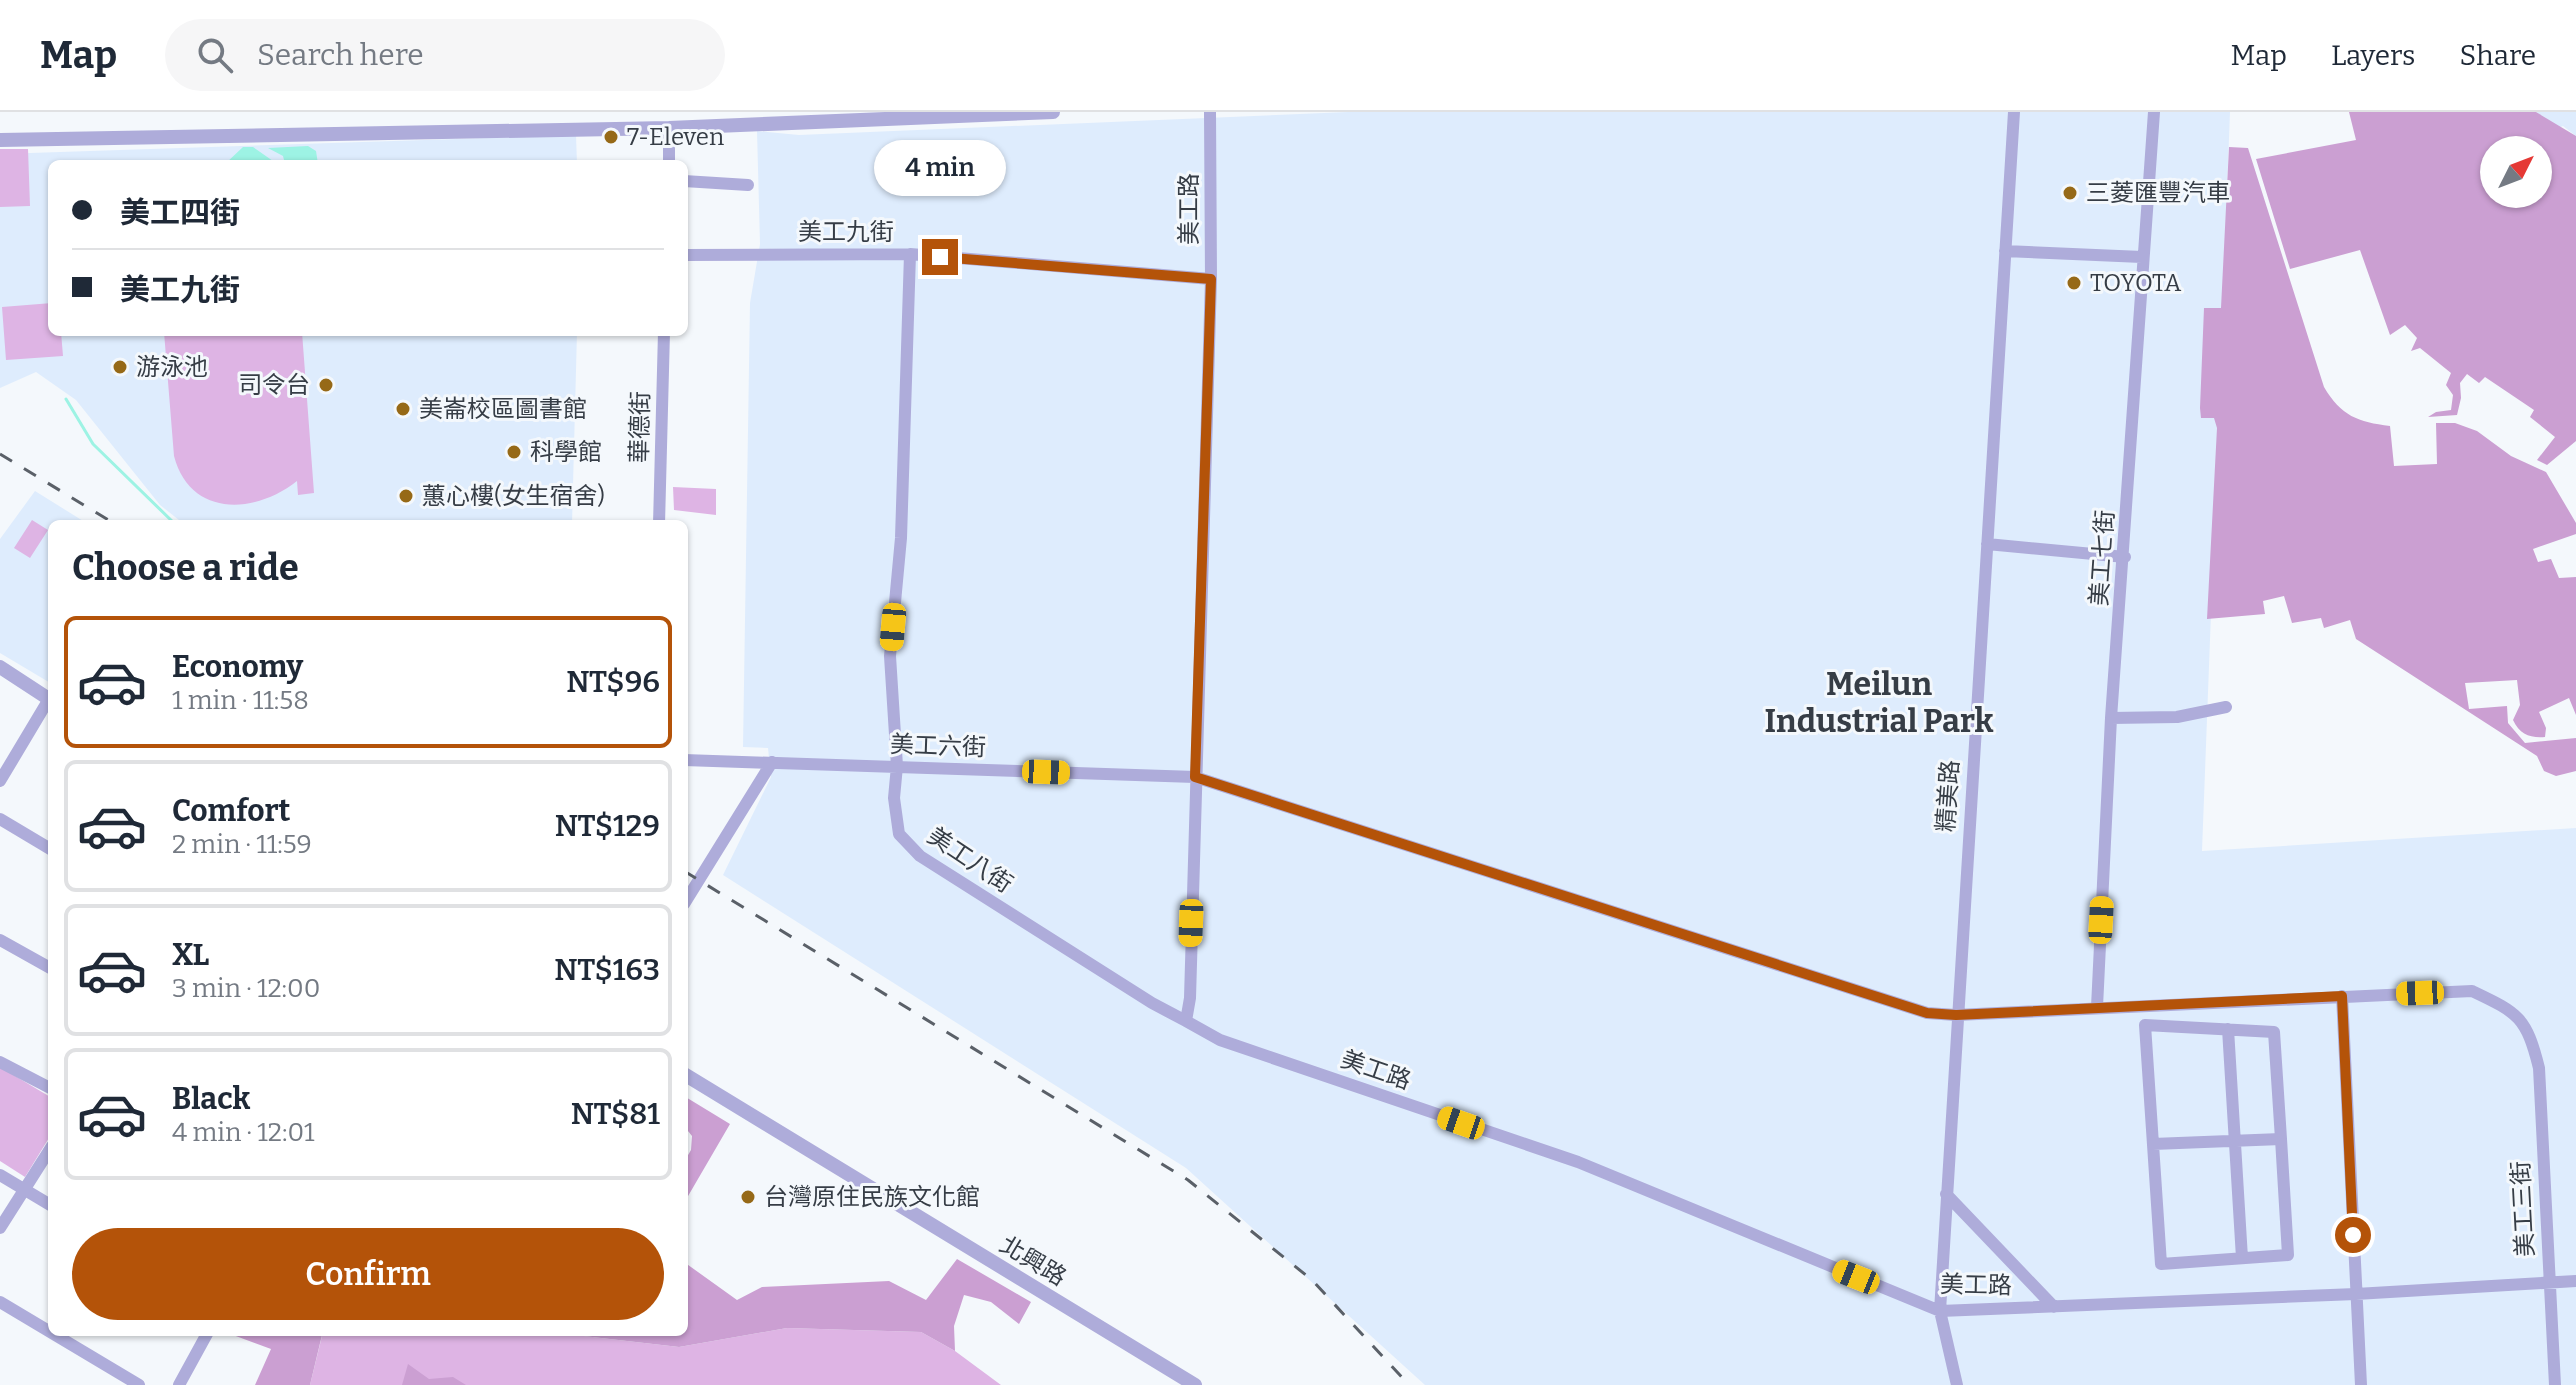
<!DOCTYPE html>
<html lang="en">
<head>
<meta charset="utf-8">
<style>
	:root { --surface:#fff; --page:#f6f6f7; --text:#1f2937; --muted:#747a83; --line:#e0e1e3; --accent:#b45309 }
	body { margin:0; font-family:Bitter,"Noto Sans TC",serif; background:var(--page); color:var(--text); height:100vh; display:flex; flex-direction:column; font-size:30px; white-space:nowrap }
	* { box-sizing:border-box; margin:0 }
	p { font-size:26px; color:var(--muted) }
	.icon { flex:none; width:44px; height:44px; fill:none; stroke:currentColor; stroke-width:2; stroke-linecap:round; stroke-linejoin:round }
	.map { position:relative; flex:1; overflow:hidden }
	.sheet { position:absolute; left:48px; top:408px; width:640px; height:816px; display:flex; flex-direction:column; background:var(--surface); border-radius:12px; box-shadow:0 2px 6px #0004 }
	.sheet>* { flex:none }
	.guide { position:absolute; left:48px; top:48px; width:640px; height:176px; border-radius:12px; box-shadow:0 2px 6px #0004; display:grid; align-content:center; height:176px; padding:0 24px; background:var(--surface) }
	.needle { width:52px; rotate:48deg }
	.buttons { position:absolute; left:2480px; top:24px; display:grid; gap:16px }
	.buttons a { display:grid; place-items:center; width:72px; height:72px; border-radius:50%; background:var(--surface); box-shadow:0 2px 6px #0004; font-size:40px }
	.end { position:absolute; width:36px; height:36px; margin:-18px; border:10px solid #b45309; background:#fff; box-shadow:0 0 0 4px #fff }
	.from { border-radius:50% }
	.bubble { position:absolute; height:56px; border-radius:28px; background:var(--surface); box-shadow:0 2px 6px #0004; font-size:26px; font-weight:600; line-height:56px; text-align:center }
	.car { position:absolute; width:24px; height:48px; margin:-24px -12px; border-radius:10px; box-shadow:0 0 6px 2px #0007; background:linear-gradient(#f5c518 24%,#345 0 40%,#f5c518 0 76%,#345 0 86%,#f5c518 0) }
	.guide b { display:flex; align-items:center; gap:28px; height:76px; font-size:30px }
	.guide b+b { border-top:2px solid var(--line) }
	.guide i { width:20px; height:20px; background:var(--text) }
	ul { padding:0; list-style:none }
	li { display:flex; align-items:center; gap:24px; height:132px; margin:0 16px 12px; padding:0 8px; border:4px solid var(--line); border-radius:12px }
	li div { flex:1 }
	li b { display:block; font-size:30px }
	li em { font-style:normal; font-weight:600 }
	li.current { border-color:var(--accent) }
	li>.icon { width:72px; height:72px; stroke-width:1.5 }
	h2 { padding:0 24px; font-size:36px; line-height:96px }
	.action { display:flex; gap:16px; margin-top:auto; padding:16px 24px }
	.action a { flex:1; height:92px; border-radius:48px; background:var(--accent); color:#fff; font-size:32px; font-weight:600; line-height:92px; text-align:center }
	header { display:flex; align-items:center; gap:48px; box-sizing:border-box; height:112px; padding:0 40px; background:var(--surface); border-bottom:2px solid var(--line) }
	header strong { font-size:38px }
	nav { display:flex; gap:44px; margin-inline-start:auto; font-size:28px }
	.search { width:560px; height:72px; background:var(--page); display:flex; align-items:center; gap:20px; box-sizing:border-box; padding:0 28px; border-radius:44px; color:var(--muted); font-size:30px }
	.map>svg:first-child { display:block }
	.built { fill:#deecfd }
	.green { fill:#deb4e4 }
	.forest { fill:#cb9fd2; fill-rule:evenodd }
	.water { fill:#9df3e4 }
	.lines { fill:none; stroke-linecap:round; stroke-linejoin:round }
	.stream { stroke:#9df3e4; stroke-width:3 }
	.minor { stroke:#aeacda; stroke-width:12 }
	.tertiary { stroke:#aeacda; stroke-width:14 }
	.rail { stroke:#5a6068; stroke-width:3; stroke-dasharray:14 14; stroke-linecap:butt }
	.route { stroke:#b45309; stroke-width:10 }
	.poi-dot { fill:#966917; stroke:#f4f8fc; stroke-width:3 }
	.labels { text-anchor:middle; stroke-width:6; stroke-linejoin:round; paint-order:stroke }
	.poi-label { font-size:24px; fill:#363d46; stroke:#f4f8fc; text-anchor:start }
	.street-label { font-size:24px; fill:#363d46; stroke:#f4f8fc }
	.district-label { font-size:32px; font-weight:bold; fill:#363d46; stroke:#f4f8fc }
</style>
</head>
<body>
<header>
<strong>Map</strong>
<div class="search"><svg class="icon" aria-label="search" viewBox="0 0 24 24"><circle cx="10" cy="10" r="6"/><path d="M15 15l6 6"/></svg>Search here</div>
<nav><a>Map</a><a>Layers</a><a>Share</a></nav>
</header>
<div class="map">
<svg width="2576" height="1273" viewBox="0 0 2576 1273">
	<rect width="100%" height="100%" fill="#f4f8fc"/>
	<path class="built" d="M1348,0H2230L2202,739L2576,716V1273H1425L1186,1056L723,763L771,665L768,636L743,635L750,191L760,132L757,19L799,23Z
		M2536,0H2576V24L2563,14L2558,16Z
		M576,23L577,52H52V220H577L572,412H184L160,393L76,288L36,260L0,276V42Z
		M35,379L88,412H52V572L0,541V427Z"/>
	<path class="green" d="M0,37H28L30,94L0,95Z
		M52,191V220H61L63,244L6,248L2,195Z
		M164,220H302L314,381L298,383L297,369C254,403 190,405 174,344Z
		M673,375L716,377V403L674,398Z
		M32,408L48,418L30,446L14,436Z
		M0,955L52,986V1021L25,1065L0,1049Z
		M787,1216L921,1220L955,1239L1001,1273H310L322,1224L316,1220H549L679,1235Z"/>
	<path class="forest" d="M2349,0H2536L2576,24V329L2547,353L2537,348L2555,325L2530,305L2534,298L2485,265L2479,271L2467,262L2460,271L2461,286L2457,303L2428,305L2436,300L2451,298L2453,283L2446,273L2451,261L2420,236L2411,239L2417,226L2405,213L2390,223L2360,138L2290,157L2256,47L2356,28ZM2494,38H2538V82H2494Z
		M2229,35L2248,36L2324,275C2341,304 2358,310 2390,314L2394,354L2437,352L2436,311H2455L2477,319L2511,344L2546,360L2576,411V422L2533,437L2538,450L2551,447L2559,466L2576,465V603L2569,586L2539,600L2546,616L2545,625C2530,626 2520,623 2513,608L2520,593L2517,568L2465,571L2469,597L2507,594L2508,611L2525,631L2576,626V659L2556,664L2544,659L2537,644L2356,527L2350,508L2324,516L2321,506L2292,511L2284,484L2263,489L2265,502L2207,507L2217,316L2214,306H2201L2200,296L2204,196H2221Z
		M684,984L730,1012L684,1091V1050L691,1038L692,1024L684,1014Z
		M957,1147L1031,1190L1019,1212L991,1190L964,1183L954,1214L955,1239L921,1220L787,1216L679,1235L549,1220H684V1150L737,1188L762,1175L889,1169L926,1188Z
		M225,1220H316L322,1223L310,1273H255L271,1237Z
		M408,1252L429,1267L453,1265L466,1273H402Z"/>
	<path class="water" d="M308,34L316,39L318,52H225L243,35H253L273,49L284,48L283,44L268,36Z"/>
	<g class="lines">
		<path class="stream" d="M66,287L93,332L175,412"/>
		<path class="minor" d="M1210,0L1211,167L1190,886L1186,909L1220,928L1578,1050L1940,1199L2356,1182L2576,1169
			M669,52V16
			M684,69L748,73
			M2005,139L2142,145
			M910,142L901,426L890,544L897,654L894,686L899,722L920,744L1152,891L1186,909
			M684,143L910,142L1211,167
			M659,412L664,220
			M1987,432L2125,445
			M2111,606L2177,605L2226,595
			M684,648L1195,665L1927,901L1956,903L2472,879C2518,901 2526,904 2539,956L2555,1273
			M0,669L49,587
			M0,707L52,738
			M684,792L772,650
			M0,828L52,857
			M2342,884L2361,1273
			M2097,895L2111,606L2154,0
			M2228,917L2242,1146
			M0,950L52,977
			M2153,1032L2281,1027L2288,1143L2161,1152L2145,913L2274,920L2281,1027
			M0,1063L52,1094
			M1946,1082L2054,1195
			M0,1116L52,1034
			M0,1190L139,1273
			M179,1273L208,1220
			M1957,1273L1940,1199L2014,0"/>
		<path class="tertiary" d="M0,28L669,16L1053,0
			M0,555L52,589
			M684,962L1195,1273"/>
		<path class="rail" d="M0,342L115,412
			M684,759L1188,1068L1312,1168L1409,1273"/>
	</g>
	<g class="lines">
		<path class="route" d="M940,145L1211,167L1195,665L1927,901L1956,903L2342,884L2353,1123"/>
	</g>
	<g class="poi-dot">
		<circle cx="611" cy="25" r="8"/>
		<circle cx="2070" cy="81" r="8"/>
		<circle cx="2074" cy="171" r="8"/>
		<circle cx="120" cy="255" r="8"/>
		<circle cx="326" cy="273" r="8"/>
		<circle cx="403" cy="297" r="8"/>
		<circle cx="514" cy="340" r="8"/>
		<circle cx="406" cy="384" r="8"/>
		<circle cx="748" cy="1085" r="8"/>
	</g>
	<g class="labels">
		<g class="poi-label">
			<text x="627" y="33">7-Eleven</text>
			<text x="2086" y="89">三菱匯豐汽車</text>
			<text x="2090" y="179">TOYOTA</text>
			<text x="136" y="263">游泳池</text>
			<text x="310" y="281" text-anchor="end">司令台</text>
			<text x="419" y="305">美崙校區圖書館</text>
			<text x="530" y="348">科學館</text>
			<text x="422" y="392">蕙心樓(女生宿舍)</text>
			<text x="764" y="1093">台灣原住民族文化館</text>
		</g>
		<g class="street-label">
			<text transform="translate(1189 97) rotate(-90)" y="8">美工路</text>
			<text x="846" y="128">美工九街</text>
			<text transform="translate(640 315) rotate(-89)" y="8">華德街</text>
			<text transform="translate(2102 446) rotate(-86)" y="8">美工七街</text>
			<text transform="translate(938 634) rotate(2)" y="8">美工六街</text>
			<text transform="translate(1948 684) rotate(-86)" y="8">精美路</text>
			<text transform="translate(970 748) rotate(34)" y="8">美工八街</text>
			<text transform="translate(1376 958) rotate(19)" y="8">美工路</text>
			<text transform="translate(2523 1097) rotate(-93)" y="8">美工三街</text>
			<text transform="translate(1033 1149) rotate(31)" y="8">北興路</text>
			<text transform="translate(1976 1173) rotate(1)" y="8">美工路</text>
		</g>
		<g class="district-label">
			<text x="1879" y="583">Meilun<tspan x="1879" dy="37">Industrial Park</tspan></text>
		</g>
	</g>
</svg>
<div class="buttons">
<a><svg class="needle" viewBox="-14 -14 28 28"><path d="M0-13l5 13h-10z" fill="#e53935"/><path d="M0 13l5-13h-10z" fill="#747a83"/></svg></a>
</div>
<i class="end from" style="left:2353px;top:1123px"></i>
<i class="end" style="left:940px;top:145px"></i>
<div class="bubble" style="left:874px;top:28px;width:132px">4 min</div>
<i class="car" style="left:893px;top:515px;rotate:185deg"></i>
<i class="car" style="left:1046px;top:660px;rotate:92deg"></i>
<i class="car" style="left:2101px;top:808px;rotate:3deg"></i>
<i class="car" style="left:1191px;top:811px;rotate:182deg"></i>
<i class="car" style="left:2420px;top:881px;rotate:268deg"></i>
<i class="car" style="left:1461px;top:1011px;rotate:289deg"></i>
<i class="car" style="left:1856px;top:1165px;rotate:292deg"></i>
<div class="guide">
<b><i class="from"></i>美工四街</b>
<b><i></i>美工九街</b>
</div>
<section class="sheet">
<h2>Choose a ride</h2>
<ul>
<li class="current"><svg class="icon" aria-label="car" viewBox="0 0 24 24"><path d="M5 17H2v-5l4-1 3-4h7l3 4 3 1v5h-3M9 17h6M6 11h13"/><circle cx="7" cy="17" r="2"/><circle cx="17" cy="17" r="2"/></svg><div><b>Economy</b><p>1 min · 11:58</p></div><em>NT$96</em></li>
<li><svg class="icon" aria-label="car" viewBox="0 0 24 24"><path d="M5 17H2v-5l4-1 3-4h7l3 4 3 1v5h-3M9 17h6M6 11h13"/><circle cx="7" cy="17" r="2"/><circle cx="17" cy="17" r="2"/></svg><div><b>Comfort</b><p>2 min · 11:59</p></div><em>NT$129</em></li>
<li><svg class="icon" aria-label="car" viewBox="0 0 24 24"><path d="M5 17H2v-5l4-1 3-4h7l3 4 3 1v5h-3M9 17h6M6 11h13"/><circle cx="7" cy="17" r="2"/><circle cx="17" cy="17" r="2"/></svg><div><b>XL</b><p>3 min · 12:00</p></div><em>NT$163</em></li>
<li><svg class="icon" aria-label="car" viewBox="0 0 24 24"><path d="M5 17H2v-5l4-1 3-4h7l3 4 3 1v5h-3M9 17h6M6 11h13"/><circle cx="7" cy="17" r="2"/><circle cx="17" cy="17" r="2"/></svg><div><b>Black</b><p>4 min · 12:01</p></div><em>NT$81</em></li>
</ul>
<div class="action"><a>Confirm</a></div>
</section>
</div>
</body>
</html>
